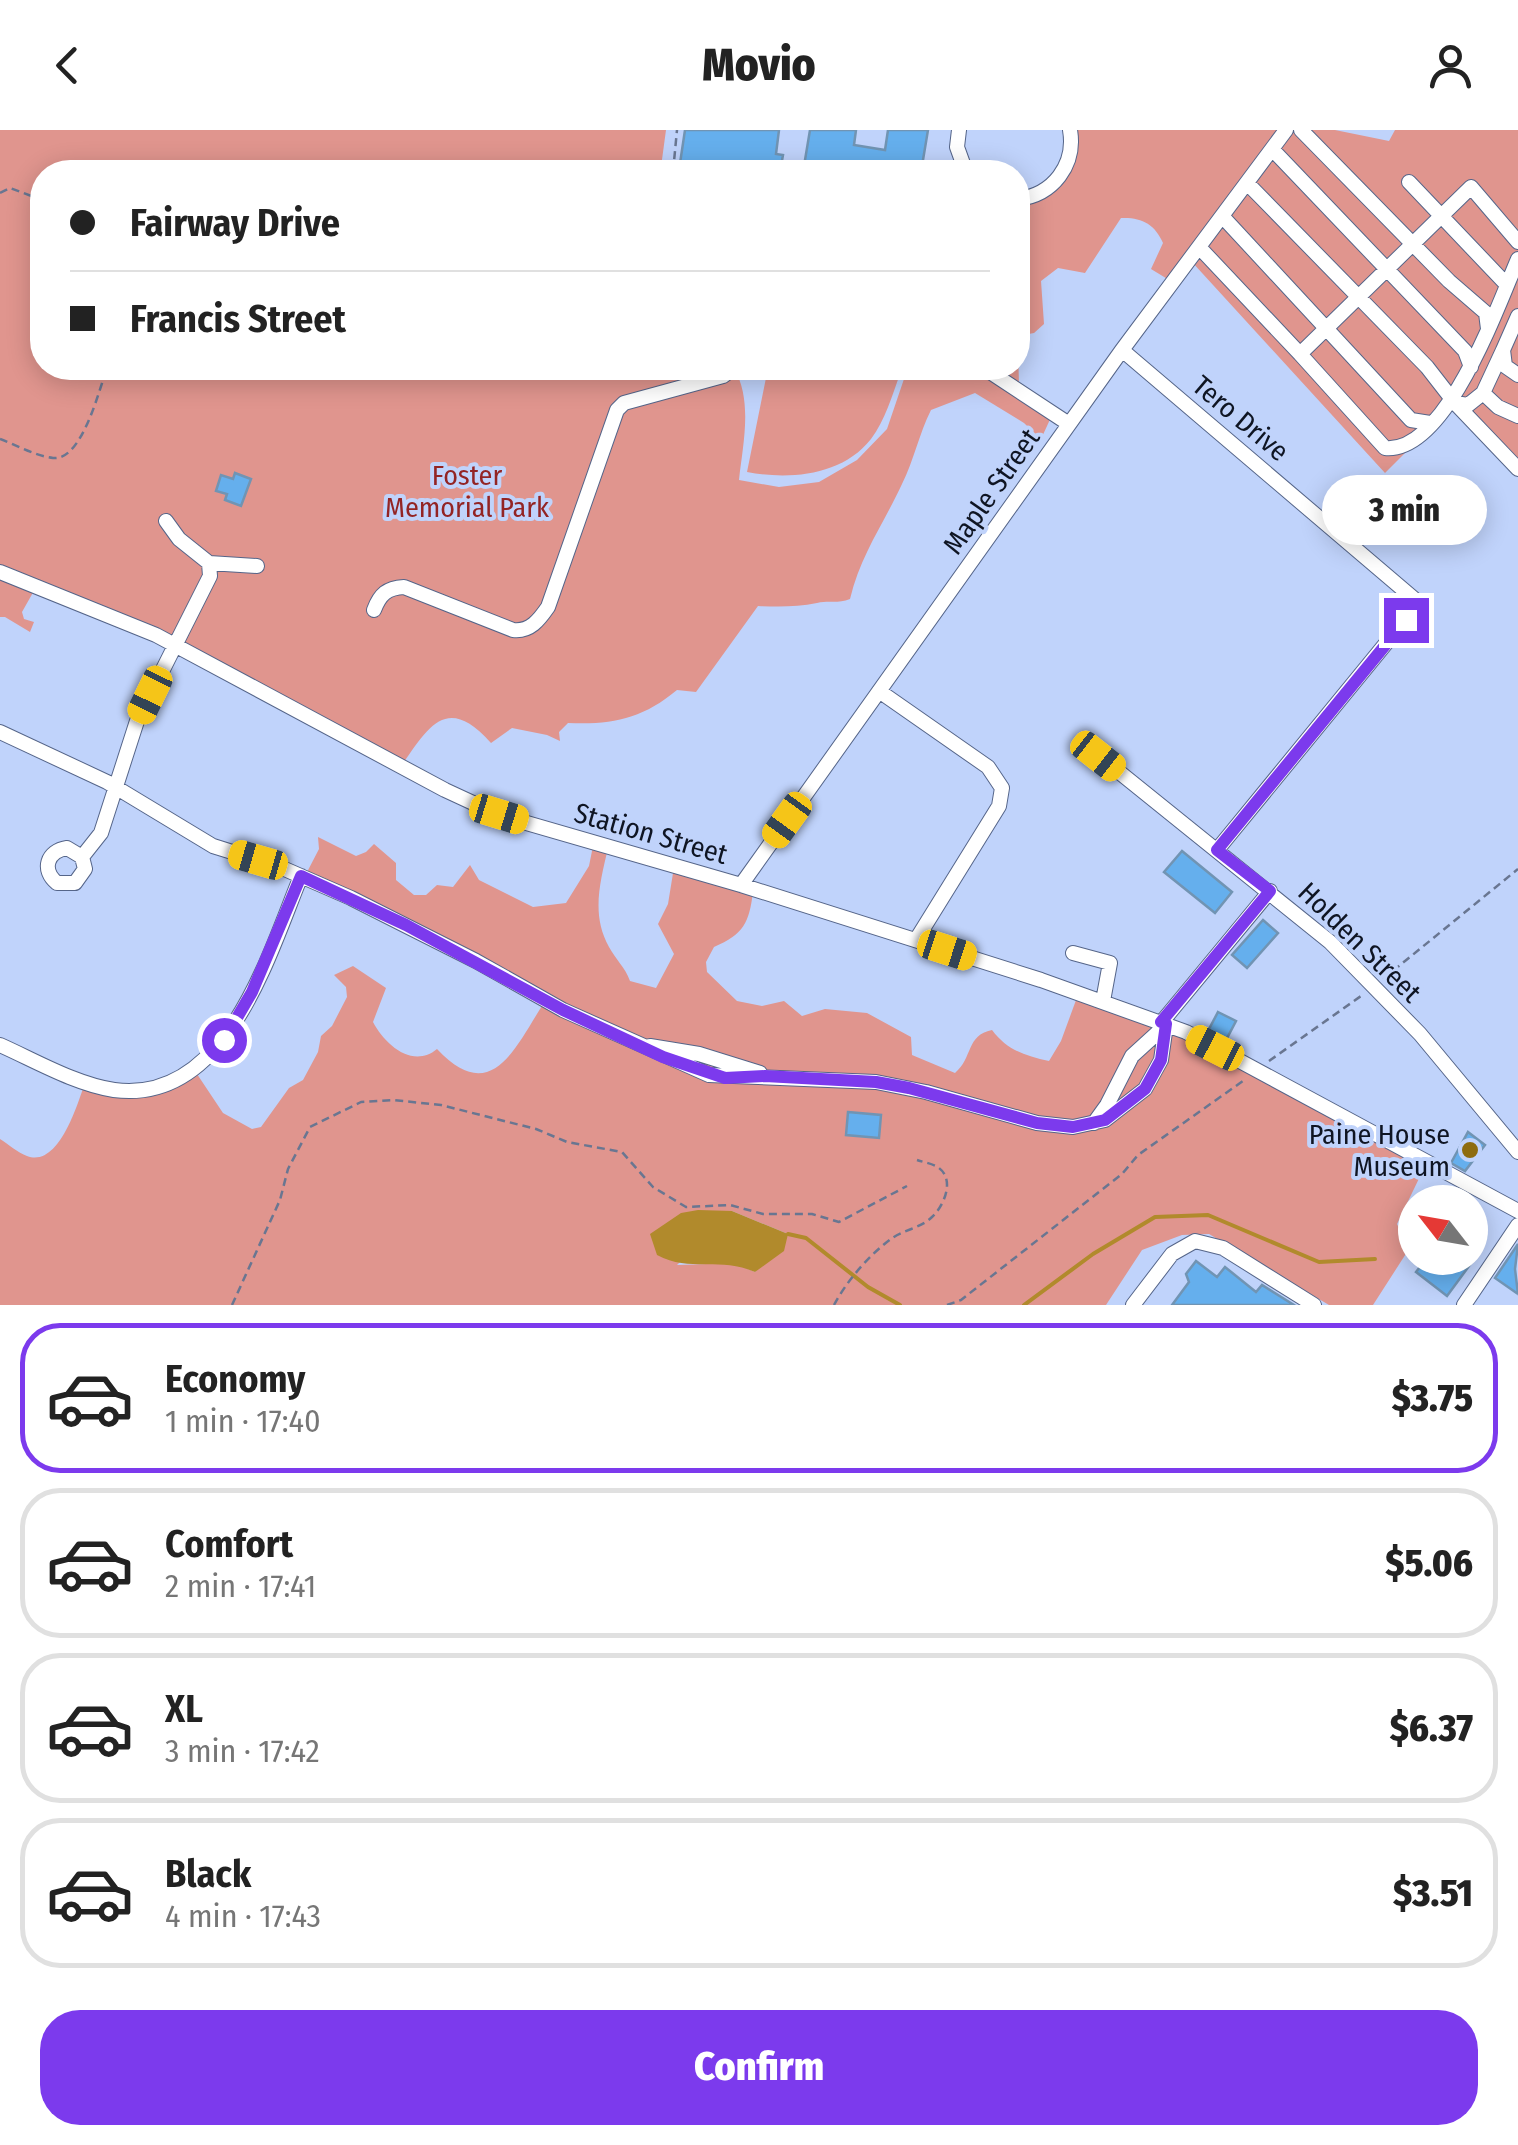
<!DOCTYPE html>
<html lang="en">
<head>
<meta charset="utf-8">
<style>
	:root { --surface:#fff; --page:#f6f6f6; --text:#222; --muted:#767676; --line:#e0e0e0; --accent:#7c3aed }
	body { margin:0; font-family:"Fira Sans Condensed",sans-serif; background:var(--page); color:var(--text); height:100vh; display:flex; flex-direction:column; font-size:38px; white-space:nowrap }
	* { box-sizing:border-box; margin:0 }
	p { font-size:32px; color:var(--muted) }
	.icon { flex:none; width:55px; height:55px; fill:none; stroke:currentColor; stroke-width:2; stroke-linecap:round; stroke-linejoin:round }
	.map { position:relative; height:1175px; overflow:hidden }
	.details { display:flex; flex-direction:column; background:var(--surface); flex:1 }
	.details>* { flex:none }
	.banner { position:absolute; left:30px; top:30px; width:1000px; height:220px; border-radius:40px; box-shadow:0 5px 25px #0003; display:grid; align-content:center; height:220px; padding:0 40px; background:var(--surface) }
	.needle { width:65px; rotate:301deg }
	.tools { position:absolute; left:1398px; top:1055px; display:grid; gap:20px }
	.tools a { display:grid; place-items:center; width:90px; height:90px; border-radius:50%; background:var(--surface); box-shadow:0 5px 25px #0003; font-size:50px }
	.end { position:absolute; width:45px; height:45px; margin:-22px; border:12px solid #7c3aed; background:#fff; box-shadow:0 0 0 5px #fff }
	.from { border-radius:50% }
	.bubble { position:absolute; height:70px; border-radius:35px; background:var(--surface); box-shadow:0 5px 25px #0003; font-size:32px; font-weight:800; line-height:70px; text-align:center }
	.car { position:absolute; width:30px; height:60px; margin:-30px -15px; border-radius:12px; box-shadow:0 0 8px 2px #0007; background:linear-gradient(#f5c518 24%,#345 0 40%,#f5c518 0 76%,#345 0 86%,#f5c518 0) }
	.banner b { display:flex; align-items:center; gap:35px; height:95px; font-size:38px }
	.banner b+b { border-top:2px solid var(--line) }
	.banner i { width:25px; height:25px; background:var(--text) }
	ul { padding:18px 0 0; list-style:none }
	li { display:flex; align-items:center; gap:30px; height:150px; margin:0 20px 15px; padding:0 20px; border:5px solid var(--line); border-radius:40px }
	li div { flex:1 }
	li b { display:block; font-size:38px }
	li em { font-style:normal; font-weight:800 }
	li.current { border-color:var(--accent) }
	li>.icon { width:90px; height:90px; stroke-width:1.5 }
	.action { display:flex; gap:20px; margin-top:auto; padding:20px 40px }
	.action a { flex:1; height:115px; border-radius:40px; background:var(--accent); color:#fff; font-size:40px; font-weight:800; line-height:115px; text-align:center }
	header { display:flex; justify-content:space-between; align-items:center; height:130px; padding:0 40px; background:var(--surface); font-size:45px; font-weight:800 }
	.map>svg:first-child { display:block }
	.green { fill:#e0958e; fill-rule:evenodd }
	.water { fill:#b18a2c }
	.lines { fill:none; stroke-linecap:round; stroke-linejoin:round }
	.stream { stroke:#b18a2c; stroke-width:4 }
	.building { fill:#65afed; stroke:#7194b3; stroke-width:2.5 }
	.minor-casing { stroke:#556589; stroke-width:16 }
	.path { stroke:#697691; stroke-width:2.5; stroke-dasharray:8 5; stroke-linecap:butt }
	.minor { stroke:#fff; stroke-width:14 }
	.route { stroke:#7c3aed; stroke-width:12 }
	.poi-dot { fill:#8e6c0f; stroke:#c0d3fb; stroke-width:4 }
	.labels { text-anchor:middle; stroke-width:8; stroke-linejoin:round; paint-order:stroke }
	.street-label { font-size:28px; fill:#0f1523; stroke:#c0d3fb }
	.park-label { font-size:28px; fill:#932424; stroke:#c0d3fb }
	.poi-label { font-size:28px; fill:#0f1523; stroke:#c0d3fb; text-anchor:end }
</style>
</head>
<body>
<header><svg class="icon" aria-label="back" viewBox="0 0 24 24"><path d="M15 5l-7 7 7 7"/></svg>Movio<svg class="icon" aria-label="person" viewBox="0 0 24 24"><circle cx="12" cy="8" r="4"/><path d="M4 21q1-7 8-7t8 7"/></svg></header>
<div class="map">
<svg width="1518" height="1175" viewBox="0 0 1518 1175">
	<rect width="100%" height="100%" fill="#c0d3fb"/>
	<path class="green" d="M0,0H666L661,37L656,42H42V238H734C753,271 743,313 739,350L779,357L819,352L857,330L887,299L905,246L920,245L927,238H1018V219L1019,254L1053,283L1041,309L1024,293L975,263L931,280C919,304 914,330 902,354C883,395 861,424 850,469C838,474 829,470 817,473C797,477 779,477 758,476L696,562L677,560C642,589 612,595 568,593L559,602L560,611L547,605L512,598L491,613C448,565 430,594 402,635L184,519L35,459L22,482L24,489L34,492L30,502L5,487H0Z
		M1070,0H1335L1389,11L1395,0H1518V339L1455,273L1385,343L1192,132L1174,153L1151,139L1163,113C1155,94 1141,87 1121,88L1085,143L1058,138L1041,151L1044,194L1034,203L1018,206V69L1060,47Z
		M768,238H867L900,244C892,266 885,290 871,309C842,346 789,350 747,342Z
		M318,707L356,726L366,722L374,714L396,733V750L414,765H426L437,755L453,757L470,735L479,750L533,777L566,773L589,736L594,711L608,718C600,753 591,785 609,817C616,830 625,837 630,851L656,858L674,824L658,794L668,774L674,737L753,762C749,793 744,804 714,817L706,832L707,842L737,871L762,876L784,871L802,886L825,879L867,883L911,907L912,925L955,943C973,928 966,905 992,900C1007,920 1025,926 1049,931L1061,911L1079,862L1163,892L1427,1032L1397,1094L1409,1119L1373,1175H1329L1209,1104L1182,1105L1142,1120L1106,1175H0V1009C8,1014 18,1023 27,1026C59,1038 77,975 85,953L159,955L195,941L223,983L252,999L261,997L289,958L303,950L318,922L321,906L332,896L347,867L346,857L334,845L353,836L386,858L373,892C385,915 413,939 437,919C492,978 516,916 545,871L305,746L319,719ZM732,1081L788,1104L755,1142L735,1133L677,1135Z"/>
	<path class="water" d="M698,1080L732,1081L788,1104L784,1121L755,1142C717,1126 691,1143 657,1125L650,1104L681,1083Z"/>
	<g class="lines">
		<path class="stream" d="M788,1104L806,1108L868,1157L900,1175
			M1024,1175L1093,1124L1155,1087L1208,1085L1319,1132L1375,1129"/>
	</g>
	<path class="building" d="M685,0H779L776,24L783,25L780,42L679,40Z
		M810,0H856L854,15L885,20L888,0H928L921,42H803Z
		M235,343L251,349L241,376L225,370L227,364L216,361L221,345L233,349Z
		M1182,721L1232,762L1215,783L1164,742Z
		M1263,790L1278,803L1247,838L1232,825Z
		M1218,882L1236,891L1226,910L1208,901Z
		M848,982L881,985L879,1008L846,1005Z
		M1468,1002L1485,1015L1465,1041L1451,1033Z
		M1470,1107L1483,1117L1447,1166L1416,1142L1427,1128H1470Z
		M1518,1114L1515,1139L1518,1164L1495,1148Z
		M1196,1131L1217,1147L1225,1137L1256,1162L1262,1155L1294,1175H1172L1189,1152L1186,1144Z"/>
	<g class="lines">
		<defs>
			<path id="minor" d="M959,0L957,17L966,42
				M1301,0L1449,151L1486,183L1488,199
				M1272,19L1465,221L1471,237
				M1409,52L1507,155
				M1247,53L1427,237L1455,273L1468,275L1483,263
				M1018,69C1053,65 1076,35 1070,0
				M1222,86L1411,290L1430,293
				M1518,112L1471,57L1300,224L1385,318C1446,324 1498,175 1518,129
				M1199,117L1300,224
				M1518,186L1503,220L1505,236L1518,245
				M1122,220L1419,473L1217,720
				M1503,220L1483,263L1498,277L1518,286
				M984,238L1069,294
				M1455,273L1518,339
				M209,433L257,436
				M0,442L156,505L445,660L499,685L741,755L1041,850L1186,902L1518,1081
				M374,480C380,464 387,458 404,457L513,500C530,502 539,490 548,477L617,280L624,273L723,246L734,238
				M879,561L988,637L1002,658L999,676L916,810
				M0,602L107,652L213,716L280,737L351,768L476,831L563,880L709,945L876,952L926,962L1037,993L1073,997L1105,990L1145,959L1161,930L1166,895
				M1098,625L1330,812L1420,904L1518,1022
				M82,727L85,739L75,753H57C41,740 47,721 67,718L82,727L101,703L137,591L210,446L209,433L179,409L166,391
				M741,755L1122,220L1286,0
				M1073,823L1110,833L1103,871
				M1161,893L1270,761
				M0,915C36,931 75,954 114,960C226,975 268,826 301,746
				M650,916L699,924L760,943
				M1094,993L1107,975L1132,926L1166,895
				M1133,1175L1172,1124L1195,1111L1223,1118L1314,1175
				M1464,1175L1518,1095"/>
		</defs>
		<use href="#minor" class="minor-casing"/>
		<path class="path" d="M673,42L677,0
			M0,63L10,58L42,70
			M152,238L178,241L192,238
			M0,309C16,315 36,326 53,328C82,331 99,260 107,238
			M1383,849L1518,739
			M1269,931L1361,866
			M232,1175L280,1070L288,1039L310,997L361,972L393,970L441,975L536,999L567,1012L622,1022L653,1057L686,1077L730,1075L763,1084H812L839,1092L907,1056
			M834,1175C846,1152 869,1125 891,1109C903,1100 921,1098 932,1087C944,1076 955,1050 939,1038C934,1034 923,1032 917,1030
			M947,1175L961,1170L1122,1044L1138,1025L1243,951"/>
		<use href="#minor" class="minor"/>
	</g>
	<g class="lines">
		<path class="route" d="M224,910L252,862L301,746L406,795L563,880L663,927L725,948L765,946L876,952L909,958L1037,993L1073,997L1105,990L1145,959L1161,930L1166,894L1161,892L1270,761L1217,720L1406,490"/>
	</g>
	<circle class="poi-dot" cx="1470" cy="1020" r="10"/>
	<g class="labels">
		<g class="street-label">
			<text transform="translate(1241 288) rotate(40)" y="10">Tero Drive</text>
			<text transform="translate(991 361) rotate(-55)" y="10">Maple Street</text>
			<text transform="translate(651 703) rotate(16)" y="10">Station Street</text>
			<text transform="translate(1360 812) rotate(44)" y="10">Holden Street</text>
		</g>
		<g class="park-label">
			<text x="467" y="355">Foster<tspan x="467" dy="32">Memorial Park</tspan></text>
		</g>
		<g class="poi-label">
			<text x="1450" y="1014">Paine House<tspan x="1450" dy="32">Museum</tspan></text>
		</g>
	</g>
</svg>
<div class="tools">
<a><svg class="needle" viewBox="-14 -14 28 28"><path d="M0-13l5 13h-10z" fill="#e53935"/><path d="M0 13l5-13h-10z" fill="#767676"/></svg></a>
</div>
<i class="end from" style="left:224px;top:910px"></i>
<i class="end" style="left:1406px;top:490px"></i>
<div class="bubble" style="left:1322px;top:345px;width:165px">3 min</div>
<i class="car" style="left:150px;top:565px;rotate:206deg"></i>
<i class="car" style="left:1098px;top:626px;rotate:128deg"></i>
<i class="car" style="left:499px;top:684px;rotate:107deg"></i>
<i class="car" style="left:787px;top:690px;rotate:216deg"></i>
<i class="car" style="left:258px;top:730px;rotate:286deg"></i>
<i class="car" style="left:947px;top:820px;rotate:108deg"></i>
<i class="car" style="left:1215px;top:918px;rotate:297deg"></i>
<div class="banner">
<b><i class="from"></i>Fairway Drive</b>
<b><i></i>Francis Street</b>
</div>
</div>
<section class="details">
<ul>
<li class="current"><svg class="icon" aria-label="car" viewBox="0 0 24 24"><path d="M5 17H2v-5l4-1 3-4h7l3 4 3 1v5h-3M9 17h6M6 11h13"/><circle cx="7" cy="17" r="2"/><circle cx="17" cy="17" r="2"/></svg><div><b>Economy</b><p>1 min · 17:40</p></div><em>$3.75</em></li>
<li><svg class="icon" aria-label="car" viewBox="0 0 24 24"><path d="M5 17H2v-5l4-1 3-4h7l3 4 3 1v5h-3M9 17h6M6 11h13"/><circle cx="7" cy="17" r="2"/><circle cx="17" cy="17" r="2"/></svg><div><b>Comfort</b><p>2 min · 17:41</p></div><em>$5.06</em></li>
<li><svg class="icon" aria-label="car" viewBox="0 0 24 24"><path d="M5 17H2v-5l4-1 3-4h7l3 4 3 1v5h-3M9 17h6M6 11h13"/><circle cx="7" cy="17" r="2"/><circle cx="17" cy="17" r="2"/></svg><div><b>XL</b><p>3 min · 17:42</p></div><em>$6.37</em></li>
<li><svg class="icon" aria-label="car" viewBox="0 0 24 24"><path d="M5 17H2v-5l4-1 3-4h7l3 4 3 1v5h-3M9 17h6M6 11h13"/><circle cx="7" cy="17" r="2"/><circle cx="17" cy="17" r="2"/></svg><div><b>Black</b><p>4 min · 17:43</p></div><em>$3.51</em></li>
</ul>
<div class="action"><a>Confirm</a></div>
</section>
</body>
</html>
